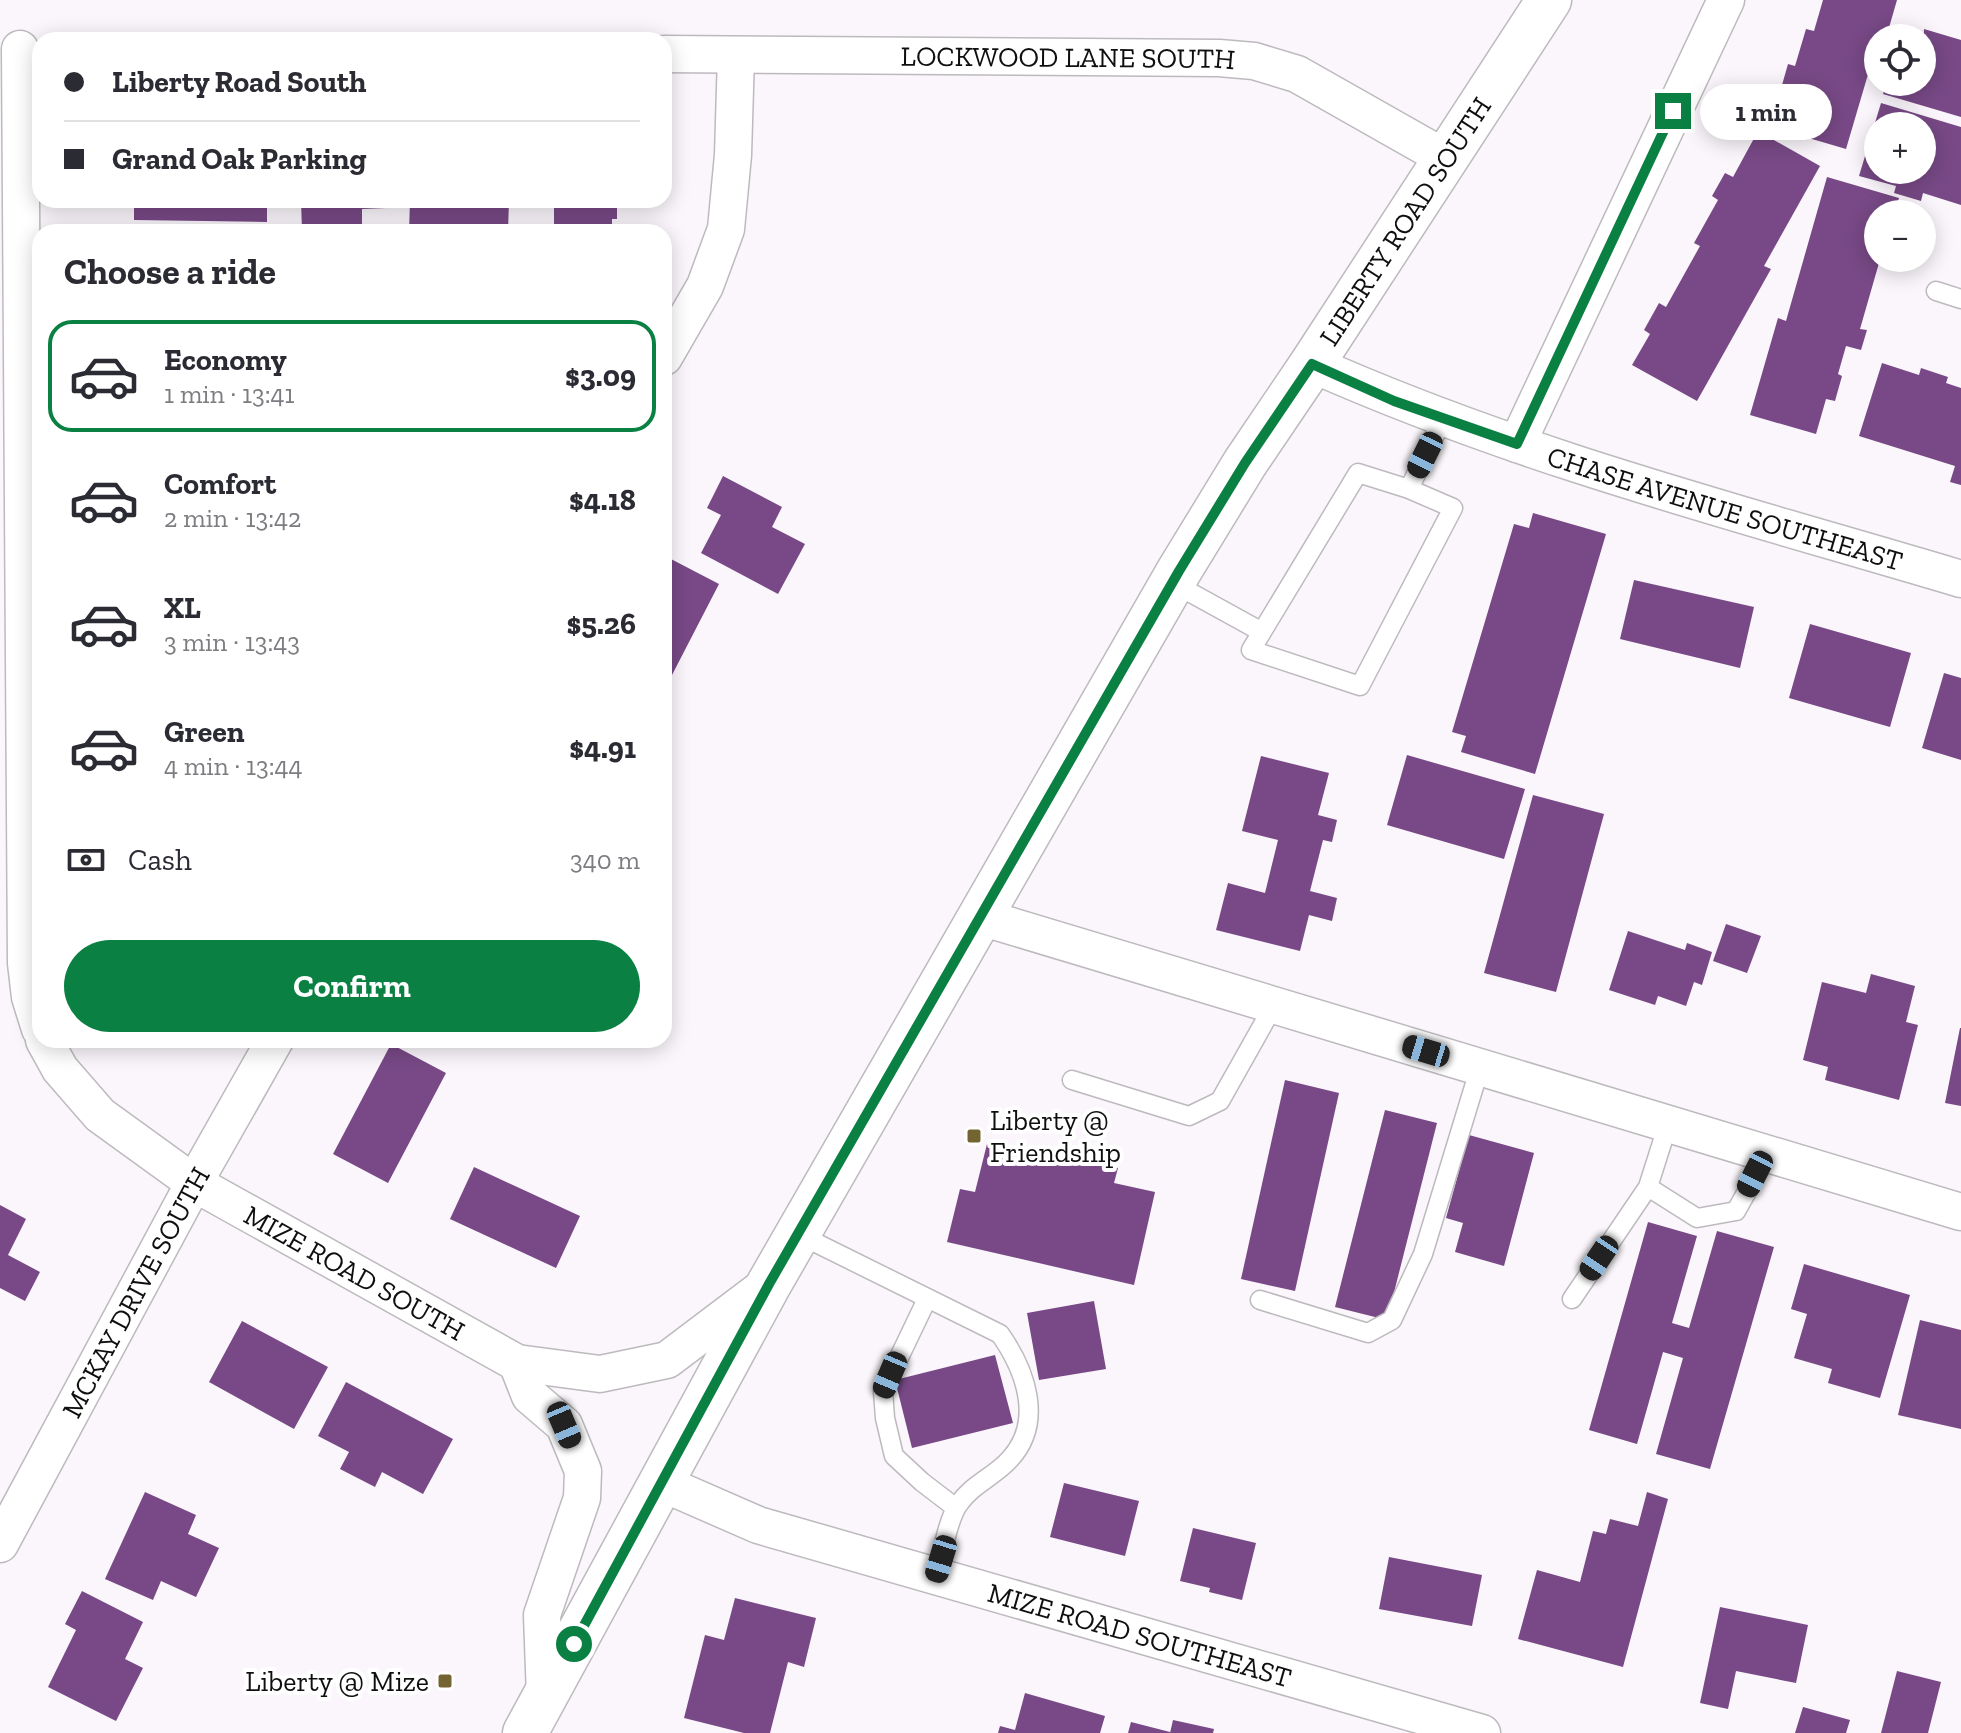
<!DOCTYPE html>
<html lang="en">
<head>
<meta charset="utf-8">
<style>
	:root { --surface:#fff; --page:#f7f7f7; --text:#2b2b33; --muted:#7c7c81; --line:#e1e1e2; --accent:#0b8043 }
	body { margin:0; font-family:"Zilla Slab",serif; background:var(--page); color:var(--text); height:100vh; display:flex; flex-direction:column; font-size:30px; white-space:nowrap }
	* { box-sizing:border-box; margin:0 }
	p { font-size:26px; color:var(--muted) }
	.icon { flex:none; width:44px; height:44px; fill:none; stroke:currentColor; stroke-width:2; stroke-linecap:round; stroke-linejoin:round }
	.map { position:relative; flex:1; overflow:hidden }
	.panel { position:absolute; left:32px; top:224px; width:640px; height:824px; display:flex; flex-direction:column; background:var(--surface); border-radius:24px; box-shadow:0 4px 20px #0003 }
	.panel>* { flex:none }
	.banner { position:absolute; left:32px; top:32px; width:640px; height:176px; border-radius:24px; box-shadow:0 4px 20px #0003; display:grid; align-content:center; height:176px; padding:0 32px; background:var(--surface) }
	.fabs { position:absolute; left:1864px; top:24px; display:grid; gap:16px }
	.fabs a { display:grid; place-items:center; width:72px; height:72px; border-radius:50%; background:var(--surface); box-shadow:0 4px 20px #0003; font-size:40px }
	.end { position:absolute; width:36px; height:36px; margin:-18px; border:10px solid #0b8043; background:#fff; box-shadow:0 0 0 4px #fff }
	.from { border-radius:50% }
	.bubble { position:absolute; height:56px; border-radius:28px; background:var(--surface); box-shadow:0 4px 20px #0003; font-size:26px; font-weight:700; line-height:56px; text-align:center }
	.car { position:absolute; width:24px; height:48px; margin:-24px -12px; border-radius:10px; box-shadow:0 0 6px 2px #0007; background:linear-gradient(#222 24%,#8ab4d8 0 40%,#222 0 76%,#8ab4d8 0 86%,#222 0) }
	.banner b { display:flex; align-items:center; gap:28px; height:76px; font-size:30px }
	.banner b+b { border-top:2px solid var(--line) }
	.banner i { width:20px; height:20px; background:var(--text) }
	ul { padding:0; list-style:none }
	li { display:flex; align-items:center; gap:24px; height:112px; margin:0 16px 12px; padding:0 16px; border:4px solid transparent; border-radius:24px }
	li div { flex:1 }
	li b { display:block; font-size:30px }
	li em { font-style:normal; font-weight:700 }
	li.on { border-color:var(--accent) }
	li>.icon { width:72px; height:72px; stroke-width:1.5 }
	h2 { padding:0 32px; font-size:36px; line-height:96px }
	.pay { display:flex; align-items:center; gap:20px; height:88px; padding:0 32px; font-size:30px }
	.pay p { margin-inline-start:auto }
	.action { display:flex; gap:16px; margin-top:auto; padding:16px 32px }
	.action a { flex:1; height:92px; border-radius:48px; background:var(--accent); color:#fff; font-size:32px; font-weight:700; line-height:92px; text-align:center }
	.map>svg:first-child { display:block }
	.building { fill:#784986; fill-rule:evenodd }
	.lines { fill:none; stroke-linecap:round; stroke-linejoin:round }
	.lane-casing { stroke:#bdbabe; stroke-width:21 }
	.street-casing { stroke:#bdbabe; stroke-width:39 }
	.primary-casing { stroke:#bdbabe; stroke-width:47 }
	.lane { stroke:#fff; stroke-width:18 }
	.street { stroke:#fff; stroke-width:36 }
	.primary { stroke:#fff; stroke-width:44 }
	.route { stroke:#0b8043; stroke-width:10 }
	.poi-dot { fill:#736431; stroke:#fff; stroke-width:3 }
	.labels { text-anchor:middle; stroke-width:8; stroke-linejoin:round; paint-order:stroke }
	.street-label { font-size:28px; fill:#100f10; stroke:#fff }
	.poi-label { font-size:28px; fill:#100f10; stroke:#fff; text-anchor:start }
</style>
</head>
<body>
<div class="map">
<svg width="1961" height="1733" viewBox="0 0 1961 1733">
	<rect width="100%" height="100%" fill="#faf6fb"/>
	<path class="building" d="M1823,0H1897L1886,38H1878V56L1874,54L1846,149L1778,129L1789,94L1780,92L1788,64L1795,66L1806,29L1814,31Z
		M1924,29L1961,40V117L1883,94L1887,82H1922Z
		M1881,103L1961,127V205L1923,193L1921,201L1894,193L1896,186L1859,176ZM1878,126H1922V170H1878Z
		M1758,131L1820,166L1764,266L1771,269L1697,401L1632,365L1650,334L1644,330L1659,303L1666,307L1700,246L1694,243L1718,200L1712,196L1725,173L1733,177Z
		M1827,177L1899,198L1894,214H1878V258H1888L1886,265L1879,263L1860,329L1867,330L1861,350L1846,346L1838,374L1842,376L1835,401L1826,399L1816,434L1750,415L1778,318L1786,321Z
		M134,200H267V222L134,220Z
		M301,200H385L386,208L362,209V232H302Z
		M410,200H509L508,232H409Z
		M554,200H617V219H612V232H554Z
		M1882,363L1919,375L1921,368L1948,377L1946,383L1961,388V485L1950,482L1955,466L1859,436Z
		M723,476L782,507L772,527L805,544L778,594L701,553L721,515L707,508Z
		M1533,513L1606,534L1535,774L1461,752L1466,736L1452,732L1514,524L1529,528Z
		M669,558L719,584L672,675L664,671V567Z
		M1634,580L1754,607L1740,668L1620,639Z
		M1810,624L1911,653L1890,727L1789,698Z
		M1944,673L1961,678V760L1922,748Z
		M1407,755L1525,789L1504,859L1387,825Z
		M1261,756L1329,773L1318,815L1337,820L1332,842L1323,840L1310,891L1337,898L1332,921L1309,915L1300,951L1216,930L1228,883L1265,893L1278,840L1242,831Z
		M1533,795L1604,814L1556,992L1484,973Z
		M1726,924L1761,936L1747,973L1713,961Z
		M1628,931L1685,950L1687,943L1712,952L1702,985L1694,982L1686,1006L1658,996L1655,1005L1609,990Z
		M1871,974L1915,986L1906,1022L1918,1025L1899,1100L1825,1080L1828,1067L1803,1060L1822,982L1866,993Z
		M1960,1028H1961V1106L1945,1103Z
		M391,1044L446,1073L388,1183L333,1154Z
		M1285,1080L1339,1093L1295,1291L1241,1279Z
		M1385,1110L1437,1123L1387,1320L1335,1307Z
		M1469,1135L1534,1153L1504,1266L1455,1252L1463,1223L1446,1218Z
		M987,1144L1028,1154L1030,1147L1118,1168L1114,1183L1155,1192L1134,1285L947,1242L960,1189L975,1192Z
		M474,1167L580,1216L556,1268L450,1219Z
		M0,1205L26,1219L8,1255L40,1272L25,1301L0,1288Z
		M1648,1222L1697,1236L1672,1323L1689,1328L1717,1231L1774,1247L1710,1469L1656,1454L1683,1358L1663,1352L1637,1444L1589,1430Z
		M1804,1264L1910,1295L1880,1398L1828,1383L1832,1369L1794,1358L1807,1314L1791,1309Z
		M1094,1301L1106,1369L1039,1380L1027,1313Z
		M1920,1320L1961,1330V1429L1898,1415Z
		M242,1321L328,1367L294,1429L209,1382Z
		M995,1355L1013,1423L912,1448L895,1380Z
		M346,1382L453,1439L423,1494L382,1472L375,1487L340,1469L349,1452L318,1436Z
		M1064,1483L1139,1501L1125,1556L1050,1537Z
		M145,1492L196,1515L188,1534L219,1548L196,1597L161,1581L153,1600L105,1579Z
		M1647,1492L1668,1499L1623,1667L1518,1639L1537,1570L1580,1582L1593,1531L1606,1534L1610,1519L1638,1526Z
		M1193,1528L1256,1543L1242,1600L1209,1592L1210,1588L1180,1581Z
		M1389,1557L1482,1575L1472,1626L1379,1609Z
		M82,1591L143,1622L125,1659L143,1668L116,1721L48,1687L76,1630L65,1624Z
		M735,1598L816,1618L804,1667L788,1662L770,1733H744L684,1718L705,1635L724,1640Z
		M1720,1607L1808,1625L1796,1683L1736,1671L1728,1709L1700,1703Z
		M1897,1671L1941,1682L1928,1733H1881Z
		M1025,1693L1105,1716L1100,1733H998L1000,1726L1015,1730Z
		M1803,1707L1850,1720L1846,1733H1795Z
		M1173,1720L1214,1729L1213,1733H1170Z
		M1131,1722L1170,1732V1733H1128Z"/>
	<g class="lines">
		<defs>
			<path id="lane" d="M1936,291L1961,299
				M1409,489L1358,473L1251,650L1360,686L1453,508L1409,489L1443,418
				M1173,583L1262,632
				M1072,1080L1189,1116L1220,1101L1274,1005
				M1648,1187L1697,1218L1736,1211L1768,1154
				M798,1234L1000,1334C1026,1371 1044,1422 1010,1459C994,1477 972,1484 958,1505C947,1521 942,1556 936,1576
				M927,1299L883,1391L885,1418L894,1456L922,1482L956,1508
				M1572,1299L1648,1187L1668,1124
				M1260,1300L1368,1333L1392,1320L1423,1254L1480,1067"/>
			<g id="street">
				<path d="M20,49L26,963L30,997L40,1029"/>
				<path id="s1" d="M664,54L1219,58L1254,61L1297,74L1447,159"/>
				<path d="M664,357L705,286L726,229L733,155L736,55"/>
				<path id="s2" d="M1312,364C1521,457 1743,514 1961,579"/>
				<path d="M1517,444L1726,0"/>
				<path d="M981,917L1961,1212"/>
				<path id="s3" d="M44,1040L60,1069L100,1115L194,1183L517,1363L600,1374L667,1360L765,1286"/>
				<path d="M517,1363L530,1396L564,1425L583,1471L582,1498L542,1615L545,1697"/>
				<path id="s4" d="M662,1483L758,1525L1482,1733"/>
				<path id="s5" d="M0,1544L194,1183L275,1040"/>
			</g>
			<g id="primary">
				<path id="s6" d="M525,1733L769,1284L1179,571L1245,463L1312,364L1549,0"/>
			</g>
		</defs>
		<use href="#lane" class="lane-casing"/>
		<use href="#street" class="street-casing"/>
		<use href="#primary" class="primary-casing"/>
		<use href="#lane" class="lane"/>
		<use href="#street" class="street"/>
		<use href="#primary" class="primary"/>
	</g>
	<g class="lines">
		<path class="route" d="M574,1644L769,1284L1179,571L1245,463L1312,364L1394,401L1517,444L1673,111"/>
	</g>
	<g class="poi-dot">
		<rect x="966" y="1128" width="16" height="16" rx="4"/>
		<rect x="437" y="1673" width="16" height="16" rx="4"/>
	</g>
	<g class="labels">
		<g class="street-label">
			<text dy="10" stroke="none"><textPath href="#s1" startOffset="404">LOCKWOOD LANE SOUTH</textPath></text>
			<text dy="10" stroke="none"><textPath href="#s6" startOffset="1750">LIBERTY ROAD SOUTH</textPath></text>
			<text dy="10" stroke="none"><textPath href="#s2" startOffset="438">CHASE AVENUE SOUTHEAST</textPath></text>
			<text dy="10" stroke="none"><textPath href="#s3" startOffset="394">MIZE ROAD SOUTH</textPath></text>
			<text dy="10" stroke="none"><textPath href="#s5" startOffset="286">MCKAY DRIVE SOUTH</textPath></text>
			<text dy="10" stroke="none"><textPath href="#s4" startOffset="502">MIZE ROAD SOUTHEAST</textPath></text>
		</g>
		<g class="poi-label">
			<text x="990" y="1130">Liberty @<tspan x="990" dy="32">Friendship</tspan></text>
			<text x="429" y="1691" text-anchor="end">Liberty @ Mize</text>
		</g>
	</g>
</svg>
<div class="fabs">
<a><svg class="icon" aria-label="locate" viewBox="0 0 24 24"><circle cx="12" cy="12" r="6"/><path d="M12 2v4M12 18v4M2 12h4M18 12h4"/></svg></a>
<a>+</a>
<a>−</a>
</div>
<i class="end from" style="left:574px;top:1644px"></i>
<i class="end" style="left:1673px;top:111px"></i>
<div class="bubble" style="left:1700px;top:84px;width:132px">1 min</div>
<i class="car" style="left:1425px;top:455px;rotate:206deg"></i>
<i class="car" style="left:1426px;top:1051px;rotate:287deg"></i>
<i class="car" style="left:1755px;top:1174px;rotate:207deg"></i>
<i class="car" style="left:1599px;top:1258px;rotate:214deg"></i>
<i class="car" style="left:890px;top:1375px;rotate:203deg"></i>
<i class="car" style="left:564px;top:1425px;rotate:157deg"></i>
<i class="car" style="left:941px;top:1559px;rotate:197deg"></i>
<div class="banner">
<b><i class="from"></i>Liberty Road South</b>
<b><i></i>Grand Oak Parking</b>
</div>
<section class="panel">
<h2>Choose a ride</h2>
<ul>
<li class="on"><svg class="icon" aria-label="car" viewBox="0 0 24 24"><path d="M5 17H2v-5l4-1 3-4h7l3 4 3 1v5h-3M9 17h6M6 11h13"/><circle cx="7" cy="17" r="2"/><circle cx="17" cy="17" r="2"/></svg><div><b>Economy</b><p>1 min · 13:41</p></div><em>$3.09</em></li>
<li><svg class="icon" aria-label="car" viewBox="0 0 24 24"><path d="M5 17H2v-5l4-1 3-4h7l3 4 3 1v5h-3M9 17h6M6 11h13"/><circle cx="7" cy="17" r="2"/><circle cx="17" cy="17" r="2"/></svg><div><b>Comfort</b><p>2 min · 13:42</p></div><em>$4.18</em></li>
<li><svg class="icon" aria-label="car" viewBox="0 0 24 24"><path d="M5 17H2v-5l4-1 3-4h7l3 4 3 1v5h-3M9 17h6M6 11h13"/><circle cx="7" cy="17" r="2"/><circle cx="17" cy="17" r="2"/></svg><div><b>XL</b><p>3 min · 13:43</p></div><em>$5.26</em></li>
<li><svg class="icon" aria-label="car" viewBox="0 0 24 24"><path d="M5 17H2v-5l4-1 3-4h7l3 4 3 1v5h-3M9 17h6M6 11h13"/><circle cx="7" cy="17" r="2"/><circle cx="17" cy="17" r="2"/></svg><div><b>Green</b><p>4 min · 13:44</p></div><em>$4.91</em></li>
</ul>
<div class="pay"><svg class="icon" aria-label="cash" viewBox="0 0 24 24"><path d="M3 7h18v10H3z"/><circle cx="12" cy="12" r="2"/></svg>Cash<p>340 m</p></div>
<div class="action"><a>Confirm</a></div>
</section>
</div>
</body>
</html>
